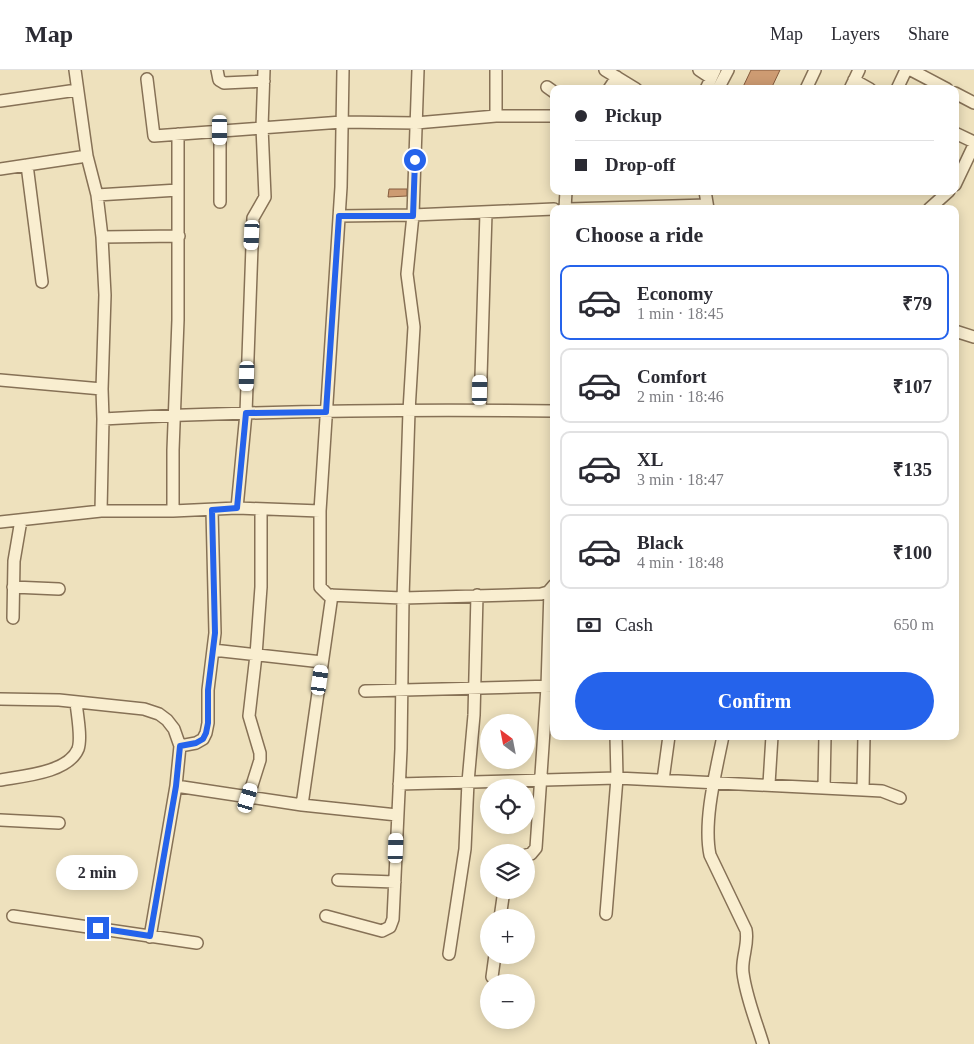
<!DOCTYPE html>
<html lang="en">
<head>
<meta charset="utf-8">
<style>
	:root { --surface:#fff; --page:#f2f2f3; --text:#2b2b33; --muted:#7c7c81; --line:#e1e1e2; --accent:#2563eb }
	body { margin:0; font-family:"Times New Roman",serif; background:var(--page); color:var(--text); height:100vh; display:flex; flex-direction:column; font-size:19px; white-space:nowrap }
	* { box-sizing:border-box; margin:0 }
	p { font-size:16px; color:var(--muted) }
	.icon { flex:none; width:28px; height:28px; fill:none; stroke:currentColor; stroke-width:2; stroke-linecap:round; stroke-linejoin:round }
	.map { position:relative; flex:1; overflow:hidden }
	.details { position:absolute; left:550px; top:135px; width:409px; height:535px; display:flex; flex-direction:column; background:var(--surface); border-radius:10px; box-shadow:0 2px 12px #0003 }
	.details>* { flex:none }
	.top-card { position:absolute; left:550px; top:15px; width:409px; height:110px; border-radius:10px; box-shadow:0 2px 12px #0003; display:grid; align-content:center; height:110px; padding:0 25px; background:var(--surface) }
	.needle { width:32px; rotate:328deg }
	.tools { position:absolute; left:480px; top:644px; display:grid; gap:10px }
	.tools a { display:grid; place-items:center; width:55px; height:55px; border-radius:50%; background:var(--surface); box-shadow:0 2px 12px #0003; font-size:25px }
	.end { position:absolute; width:22px; height:22px; margin:-11px; border:6px solid #2563eb; background:#fff; box-shadow:0 0 0 2px #fff }
	.from { border-radius:50% }
	.bubble { position:absolute; height:35px; border-radius:18px; background:var(--surface); box-shadow:0 2px 12px #0003; font-size:16px; font-weight:700; line-height:35px; text-align:center }
	.car { position:absolute; width:15px; height:30px; margin:-15px -8px; border-radius:6px; box-shadow:0 0 4px 1px #0007; background:linear-gradient(#fff 24%,#345 0 40%,#fff 0 76%,#345 0 86%,#fff 0) }
	.top-card b { display:flex; align-items:center; gap:18px; height:48px; font-size:19px }
	.top-card b+b { border-top:1px solid var(--line) }
	.top-card i { width:12px; height:12px; background:var(--text) }
	ul { padding:0; list-style:none }
	li { display:flex; align-items:center; gap:15px; height:75px; margin:0 10px 8px; padding:0 15px; border:2px solid var(--line); border-radius:10px }
	li div { flex:1 }
	li b { display:block; font-size:19px }
	li em { font-style:normal; font-weight:700 }
	li.current { border-color:var(--accent) }
	li>.icon { width:45px; height:45px; stroke-width:1.5 }
	h2 { padding:0 25px; font-size:22px; line-height:60px }
	.pay { display:flex; align-items:center; gap:12px; height:55px; padding:0 25px; font-size:19px }
	.pay p { margin-inline-start:auto }
	.button { display:flex; gap:10px; margin-top:auto; padding:10px 25px }
	.button a { flex:1; height:58px; border-radius:30px; background:var(--accent); color:#fff; font-size:20px; font-weight:700; line-height:58px; text-align:center }
	header { display:flex; align-items:center; gap:30px; box-sizing:border-box; height:70px; padding:0 25px; background:var(--surface); border-bottom:1px solid var(--line) }
	header strong { font-size:24px }
	nav { display:flex; gap:28px; margin-inline-start:auto; font-size:18px }
	.map>svg:first-child { display:block }
	.building { fill:#cd9b72; stroke:#855b3c }
	.lines { fill:none; stroke-linecap:round; stroke-linejoin:round }
	.minor-casing { stroke:#867156; stroke-width:14 }
	.minor { stroke:#f9eed0; stroke-width:11 }
	.route { stroke:#2563eb; stroke-width:6 }
</style>
</head>
<body>
<header>
<strong>Map</strong>
<nav><a>Map</a><a>Layers</a><a>Share</a></nav>
</header>
<div class="map">
<svg width="974" height="974" viewBox="0 0 974 974">
	<rect width="100%" height="100%" fill="#eee1bd"/>
	<path class="building" d="M751,0H780L771,19H742Z
		M389,119H407V126L388,127Z"/>
	<g class="lines">
		<defs>
			<path id="minor" d="M75,0L87,86L97,125L102,167L105,225L102,319L103,349L101,441
				M217,0L219,10L224,13L264,11
				M343,0L341,117L320,441V517L328,525L403,528L541,524L548,522L554,515
				M605,0L636,19
				M699,0L711,8
				M911,0L947,19
				M147,9L154,66L342,52L416,53L496,46H554
				M854,10L870,19
				M547,17L554,22
				M609,19L617,7
				M706,19L715,0
				M718,19L728,0
				M806,19L815,0
				M850,19L859,0
				M897,19L906,0
				M955,23L974,33
				M0,31L77,20
				M496,46V0
				M220,60V132
				M955,63L974,72
				M27,95L42,212
				M0,99L87,86
				M955,115L974,75
				M705,121L708,139
				M97,125L178,120
				M565,139L566,121
				M569,139L707,135
				M929,139L949,121
				M339,146L413,145L554,139
				M102,167L179,166
				M955,261L974,267
				M0,310L102,319
				M480,340L486,143
				M103,349C253,341 404,339 554,341
				M237,438L320,441
				M173,441V380L178,250V64
				M0,452L101,441H173L237,438L246,343L253,148L265,127L262,57L264,0
				M13,517L59,519
				M13,548L14,491L21,450
				M213,580L322,592
				M365,621L554,616
				M0,629L59,630L144,639L159,644L167,650L174,659L180,676L176,716L150,867
				M723,666C716,701 703,751 710,785L746,860C749,875 741,888 743,903C746,927 756,951 763,974
				M180,676L196,673L203,669L206,663L208,653V620L215,563L212,440
				M0,710C22,706 68,703 78,679C82,668 77,644 76,632
				M663,710L669,666
				M399,714L617,708L863,720L882,721L900,728
				M769,714L772,666
				M176,716L302,735L332,525
				M824,718L825,666
				M863,720L864,666
				M248,728L260,690V683L249,646L256,585L261,517V439
				M302,735L397,745
				M0,750L59,753
				M526,785L531,784L536,778L547,617L550,520
				M338,810L395,812
				M606,844L617,708L616,666
				M13,846L197,873
				M326,846L382,861L390,857L393,849L401,679L403,528L409,341L414,257L407,204L413,145L418,0
				M500,848L504,820
				M449,884L465,779L468,712L474,645L477,525
				M492,907L495,885"/>
		</defs>
		<use href="#minor" class="minor-casing"/>
		<use href="#minor" class="minor"/>
	</g>
	<g class="lines">
		<path class="route" d="M98,858L150,866L176,716L180,676L196,673L203,669L206,663L208,653V620L215,563L212,440L237,438L246,343L326,342L339,146H413L415,90"/>
	</g>
</svg>
<div class="tools">
<a><svg class="needle" viewBox="-14 -14 28 28"><path d="M0-13l5 13h-10z" fill="#e53935"/><path d="M0 13l5-13h-10z" fill="#7c7c81"/></svg></a>
<a><svg class="icon" aria-label="locate" viewBox="0 0 24 24"><circle cx="12" cy="12" r="6"/><path d="M12 2v4M12 18v4M2 12h4M18 12h4"/></svg></a>
<a><svg class="icon" aria-label="layers" viewBox="0 0 24 24"><path d="M12 4l9 5-9 5-9-5zM3 14l9 5 9-5"/></svg></a>
<a>+</a>
<a>−</a>
</div>
<i class="end from" style="left:415px;top:90px"></i>
<i class="end" style="left:98px;top:858px"></i>
<div class="bubble" style="left:56px;top:785px;width:82px">2 min</div>
<i class="car" style="left:220px;top:60px;rotate:180deg"></i>
<i class="car" style="left:252px;top:165px;rotate:183deg"></i>
<i class="car" style="left:247px;top:306px;rotate:182deg"></i>
<i class="car" style="left:480px;top:320px;rotate:1deg"></i>
<i class="car" style="left:320px;top:610px;rotate:8deg"></i>
<i class="car" style="left:248px;top:728px;rotate:17deg"></i>
<i class="car" style="left:396px;top:778px;rotate:2deg"></i>
<div class="top-card">
<b><i class="from"></i>Pickup</b>
<b><i></i>Drop-off</b>
</div>
<section class="details">
<h2>Choose a ride</h2>
<ul>
<li class="current"><svg class="icon" aria-label="car" viewBox="0 0 24 24"><path d="M5 17H2v-5l4-1 3-4h7l3 4 3 1v5h-3M9 17h6M6 11h13"/><circle cx="7" cy="17" r="2"/><circle cx="17" cy="17" r="2"/></svg><div><b>Economy</b><p>1 min · 18:45</p></div><em>₹79</em></li>
<li><svg class="icon" aria-label="car" viewBox="0 0 24 24"><path d="M5 17H2v-5l4-1 3-4h7l3 4 3 1v5h-3M9 17h6M6 11h13"/><circle cx="7" cy="17" r="2"/><circle cx="17" cy="17" r="2"/></svg><div><b>Comfort</b><p>2 min · 18:46</p></div><em>₹107</em></li>
<li><svg class="icon" aria-label="car" viewBox="0 0 24 24"><path d="M5 17H2v-5l4-1 3-4h7l3 4 3 1v5h-3M9 17h6M6 11h13"/><circle cx="7" cy="17" r="2"/><circle cx="17" cy="17" r="2"/></svg><div><b>XL</b><p>3 min · 18:47</p></div><em>₹135</em></li>
<li><svg class="icon" aria-label="car" viewBox="0 0 24 24"><path d="M5 17H2v-5l4-1 3-4h7l3 4 3 1v5h-3M9 17h6M6 11h13"/><circle cx="7" cy="17" r="2"/><circle cx="17" cy="17" r="2"/></svg><div><b>Black</b><p>4 min · 18:48</p></div><em>₹100</em></li>
</ul>
<div class="pay"><svg class="icon" aria-label="cash" viewBox="0 0 24 24"><path d="M3 7h18v10H3z"/><circle cx="12" cy="12" r="2"/></svg>Cash<p>650 m</p></div>
<div class="button"><a>Confirm</a></div>
</section>
</div>
</body>
</html>
